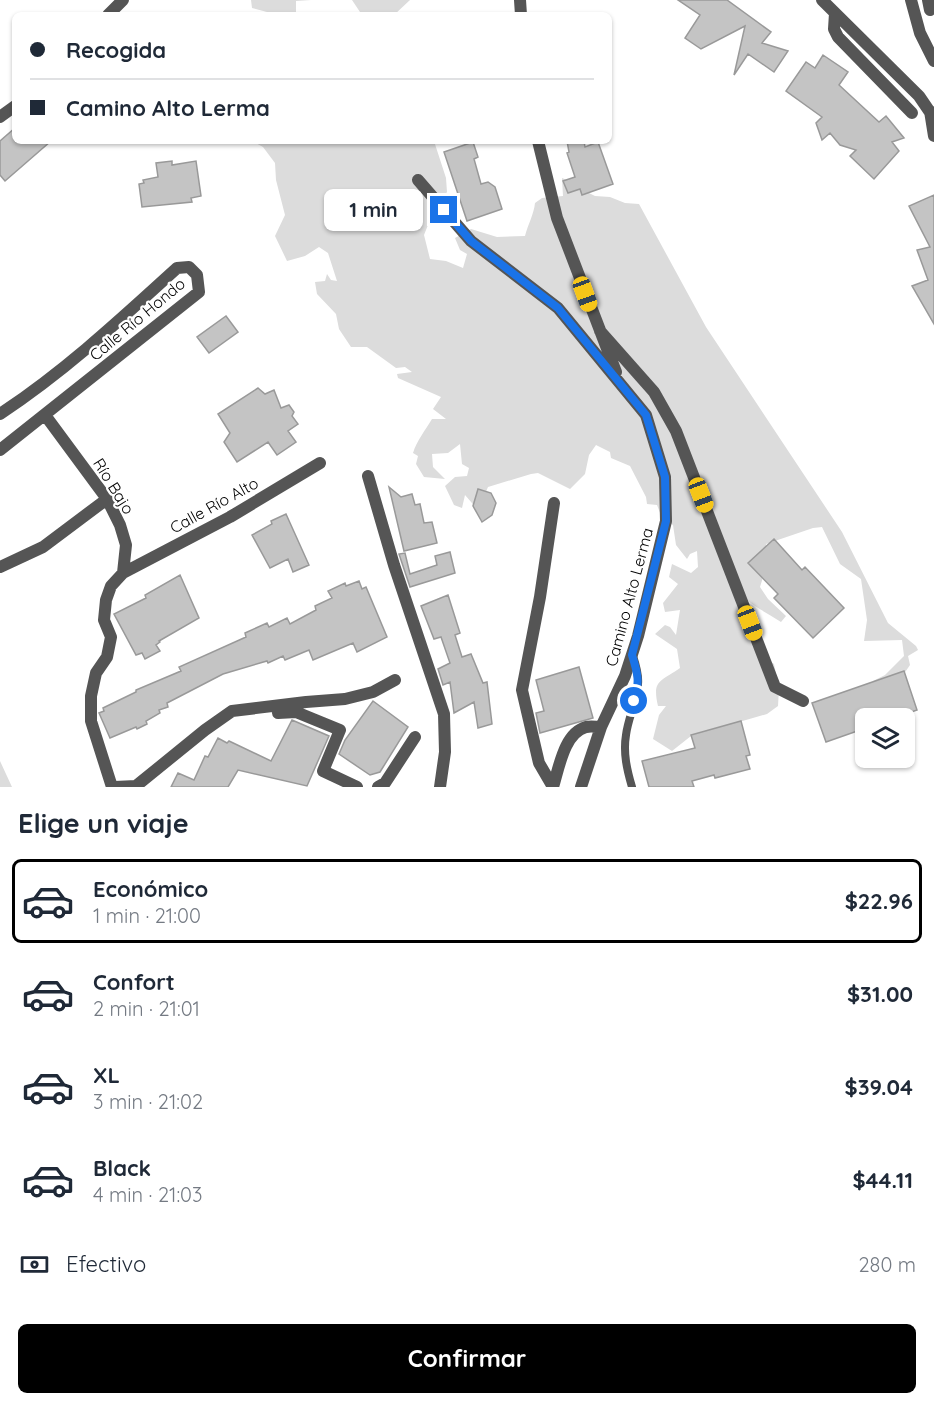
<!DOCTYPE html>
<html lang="es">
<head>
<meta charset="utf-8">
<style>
	:root { --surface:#fff; --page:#f6f6f7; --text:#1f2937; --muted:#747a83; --line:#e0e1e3; --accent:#000 }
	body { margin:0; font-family:Quicksand,sans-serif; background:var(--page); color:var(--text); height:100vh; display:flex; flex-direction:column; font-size:22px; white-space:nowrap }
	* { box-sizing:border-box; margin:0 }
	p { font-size:20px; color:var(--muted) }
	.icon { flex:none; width:33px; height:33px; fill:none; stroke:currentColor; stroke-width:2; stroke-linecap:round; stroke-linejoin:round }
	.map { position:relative; height:787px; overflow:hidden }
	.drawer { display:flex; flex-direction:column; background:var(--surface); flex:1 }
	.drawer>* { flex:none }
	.guide { position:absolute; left:12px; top:12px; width:600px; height:132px; border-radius:9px; box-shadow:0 2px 4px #0004; display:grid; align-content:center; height:132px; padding:0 18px; background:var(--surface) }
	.buttons { position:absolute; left:855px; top:708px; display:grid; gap:12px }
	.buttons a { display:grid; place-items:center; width:60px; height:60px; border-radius:9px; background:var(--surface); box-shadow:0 2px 4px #0004; font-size:30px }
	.end { position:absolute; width:27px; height:27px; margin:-14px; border:8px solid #1a73e8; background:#fff; box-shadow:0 0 0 3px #fff }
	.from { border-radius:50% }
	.bubble { position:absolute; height:42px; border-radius:9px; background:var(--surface); box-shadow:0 2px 4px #0004; font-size:20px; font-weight:700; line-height:42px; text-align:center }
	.car { position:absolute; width:18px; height:36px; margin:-18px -9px; border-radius:8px; box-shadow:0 0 4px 2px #0007; background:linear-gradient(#f5c518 24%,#345 0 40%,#f5c518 0 76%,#345 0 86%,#f5c518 0) }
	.guide b { display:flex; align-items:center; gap:21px; height:57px; font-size:22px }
	.guide b+b { border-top:2px solid var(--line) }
	.guide i { width:15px; height:15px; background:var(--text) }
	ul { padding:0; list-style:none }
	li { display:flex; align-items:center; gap:18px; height:84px; margin:0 12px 9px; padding:0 6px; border:3px solid transparent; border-radius:9px }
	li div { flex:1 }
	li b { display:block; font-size:22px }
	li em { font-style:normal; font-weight:700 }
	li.active { border-color:var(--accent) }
	li>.icon { width:54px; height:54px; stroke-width:1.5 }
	h2 { padding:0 18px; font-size:27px; line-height:72px }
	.pay { display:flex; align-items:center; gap:15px; height:66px; padding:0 18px; font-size:22px }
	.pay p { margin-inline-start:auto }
	.action { display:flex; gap:12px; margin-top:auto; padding:12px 18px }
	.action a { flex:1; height:69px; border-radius:9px; background:var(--accent); color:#fff; font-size:24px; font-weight:700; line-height:69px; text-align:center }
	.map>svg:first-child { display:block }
	.green { fill:#dcdcdc }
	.building { fill:#c4c4c4; stroke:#999; stroke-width:1.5 }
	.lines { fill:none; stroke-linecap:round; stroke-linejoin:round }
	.lane { stroke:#555; stroke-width:8 }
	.street { stroke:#555; stroke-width:12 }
	.route { stroke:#1a73e8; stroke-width:8 }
	.labels { text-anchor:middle; stroke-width:4.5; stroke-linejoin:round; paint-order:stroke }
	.street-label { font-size:16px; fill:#000; stroke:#fff }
</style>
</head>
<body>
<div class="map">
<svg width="934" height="787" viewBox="0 0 934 787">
	<rect width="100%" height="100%" fill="#fff"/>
	<path class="green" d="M251,0H311L296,1V12L299,15H278L252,8Z
		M352,0H410L394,15H360V12Z
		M252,141H434L446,178L447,192L437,206L427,207L430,220L424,235L430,259L446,261L463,268L467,254L460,250L455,238L471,229L497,237L525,236C528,224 534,214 535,203L542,198L563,196L562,178L567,180L572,188L585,191L595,196L610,197L625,203L639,204L706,327L842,532L888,623L916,646L918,650L908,656L910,665L899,681L872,689L873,681L885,675L904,656L902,640L864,641L867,620L861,579L840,564L822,527L813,528L766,544L764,574L760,587L768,599L786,616L781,622C769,614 758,609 747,600L764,657L774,664L779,688L778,706L767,714L691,736L672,751L653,739L659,715L666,706H658C652,680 660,682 680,668L677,649L655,634L665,625L670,627L676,635L680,610L665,612L663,603L678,584L669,577L672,564L691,573L698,567L697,551L690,554L687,559L676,545L673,525L662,518L657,505L647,504L646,497L630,466L611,458L610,452L596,445L589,455L585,474L570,489L538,473L531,474L488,487L478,510L465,495L462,508L454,505L445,486L455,477L467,476L469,468L462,464L460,444L448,453L432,454L433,467L445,479L424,477L416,464L418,456L413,453C417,440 425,431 432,419H446L433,409L441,397L398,378L397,374L412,372L405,367L396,368L367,347H351L339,329L336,314L317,294L315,282L325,281L327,274L331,280L337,281L328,253L319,247L305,256L287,261L275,236L285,215L276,180L275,163L263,147Z
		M0,761L12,787H0Z"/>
	<path class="building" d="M678,0H727L771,32L762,43L788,51L774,72L748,54L734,75L745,26L701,49L685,38L700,15Z
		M823,55L848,72L839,85L879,122L886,116L904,138L892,142L899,151L874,179L850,156L856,150L840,145L830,133L822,140L816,123L822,117L786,91L806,62L815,68Z
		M15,128V141H51L5,181L0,175V141Z
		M567,141H584L585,147L598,142L613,184L582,195L580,189L568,193L563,181L575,177L567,153L569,152Z
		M473,142L478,157L474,159L481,184L488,182L495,187L502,209L467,221L444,152Z
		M172,161V165L196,161L201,196L191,198L192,202L142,207L139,184L144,183L143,180L158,177L156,163Z
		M934,195V324L912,286L928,280L917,250L930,247L909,206Z
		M226,316L238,332L209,353L197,337Z
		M258,388L265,394L274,390L281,408L289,405L294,412L292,416L298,424L288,431L296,442L277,455L268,442L237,462L224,442L230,433L218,414Z
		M389,487L401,497L412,494L415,505L420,504L424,523L432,522L437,543L404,551Z
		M478,489L491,493L496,503L492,515L482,522L473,506Z
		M286,514L309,565L293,572L288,559L270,568L252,535L272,524L271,521Z
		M774,539L802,570L805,567L844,608L813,638L774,598L778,594L748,563Z
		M450,552L455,573L410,587L399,554L405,553L410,574L437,565L435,556Z
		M180,575L199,618L159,641L160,642L156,645L160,651L145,659L142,653L136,655L114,614L146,598L145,595Z
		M359,581L362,589L366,587L387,637L357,652L353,643L313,660L309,650L285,660L283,656L268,663L267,661L223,674L167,703L168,707L159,710L160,713L146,721L147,724L137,729L136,727L110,738L99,713L104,711L103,708L136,692V690L181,671L179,667L246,637L245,633L267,623L269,627L287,618L290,624L316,610L315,606L332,598L328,591L345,583L346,586Z
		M448,595L460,633L455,635L462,657L471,654L483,683L487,682L492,724L478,728L474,702L454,713L450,682L443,685L438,669L450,663L441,637L434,639L421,606Z
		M579,667L593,718L540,733L536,713L544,711L536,680Z
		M904,671L917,710L894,718H866V728L826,742L812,703Z
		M373,701L408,727L380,772L370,775L339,754L345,740Z
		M292,720L329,736L307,786L238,770L228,787H171L178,773L194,780L205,756L208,757L218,738L227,743L229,741L271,761Z
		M741,721L750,755L746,756L750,769L715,778L714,775L692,781L694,787H649L642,761L695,748L691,735Z"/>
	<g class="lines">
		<path class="lane" d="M632,787C627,770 623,753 626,735C628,718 637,701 638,684C639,675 636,665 633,656"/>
		<path class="street" d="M520,0L521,15
			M822,0L919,96L934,118
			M911,0L920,33L934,61
			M928,0L930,10
			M835,13L834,29L838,37L912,113
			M108,15L123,0
			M930,111L934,136
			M0,117L15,106
			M538,141L557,218L616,372
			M418,180L471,241L558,308L646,415L665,477L666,521L638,636L625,676L601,727L581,787
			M600,331L654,392L676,431L775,687L803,701
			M0,414C64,372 121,319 177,268L189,267L197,275L199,292L0,450
			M45,415L107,499L120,525L126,545L123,573L111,586L106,600L104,620L111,637L107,657L96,673L91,696V721L112,787
			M368,476L394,565L444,714L445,752L440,787
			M0,567L43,547L107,499
			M123,573L230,517L320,463
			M278,713L296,712L340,730L323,771L357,787
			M115,787L136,786L205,730L232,711L306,702L345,699L373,692L395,680
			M378,787L385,783L415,737
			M553,787L539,763L522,690L540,597L554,503
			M553,787C559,768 564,733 586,727C591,726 596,727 601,727"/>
	</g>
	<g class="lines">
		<path class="route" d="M444,210L471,241L558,308L646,415L665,477L666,521L632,655C638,674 640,682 634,701"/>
	</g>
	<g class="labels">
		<g class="street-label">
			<text transform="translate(137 319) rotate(-40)" y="6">Calle Río Hondo</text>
			<text transform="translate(114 486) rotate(58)" y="6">Río Bajo</text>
			<text transform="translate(214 505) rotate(-29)" y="6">Calle Río Alto</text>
			<text transform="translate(629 597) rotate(-75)" y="6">Camino Alto Lerma</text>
		</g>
	</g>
</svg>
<div class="buttons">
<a><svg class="icon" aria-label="layers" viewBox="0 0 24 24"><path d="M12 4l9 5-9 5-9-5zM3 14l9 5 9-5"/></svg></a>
</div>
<i class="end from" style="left:634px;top:701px"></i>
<i class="end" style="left:444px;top:210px"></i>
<div class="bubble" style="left:324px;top:189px;width:99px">1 min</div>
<i class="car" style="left:585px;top:294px;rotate:160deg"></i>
<i class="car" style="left:701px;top:495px;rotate:159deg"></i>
<i class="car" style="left:750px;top:623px;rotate:159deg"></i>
<div class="guide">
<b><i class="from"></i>Recogida</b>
<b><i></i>Camino Alto Lerma</b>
</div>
</div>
<section class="drawer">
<h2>Elige un viaje</h2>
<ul>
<li class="active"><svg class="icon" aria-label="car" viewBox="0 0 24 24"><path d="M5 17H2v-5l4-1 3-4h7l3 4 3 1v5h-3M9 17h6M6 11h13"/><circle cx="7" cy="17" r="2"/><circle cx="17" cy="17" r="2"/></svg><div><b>Económico</b><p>1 min · 21:00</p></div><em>$22.96</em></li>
<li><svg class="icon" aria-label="car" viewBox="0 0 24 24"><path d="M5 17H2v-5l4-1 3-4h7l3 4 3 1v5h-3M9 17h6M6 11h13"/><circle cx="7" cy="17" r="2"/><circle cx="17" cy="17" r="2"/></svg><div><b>Confort</b><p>2 min · 21:01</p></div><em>$31.00</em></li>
<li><svg class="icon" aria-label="car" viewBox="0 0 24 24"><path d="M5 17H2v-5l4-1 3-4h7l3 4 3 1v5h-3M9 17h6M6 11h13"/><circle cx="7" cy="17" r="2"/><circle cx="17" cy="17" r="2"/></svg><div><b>XL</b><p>3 min · 21:02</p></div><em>$39.04</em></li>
<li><svg class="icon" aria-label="car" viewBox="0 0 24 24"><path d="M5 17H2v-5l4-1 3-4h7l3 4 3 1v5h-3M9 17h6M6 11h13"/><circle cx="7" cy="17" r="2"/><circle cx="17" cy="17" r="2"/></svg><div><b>Black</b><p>4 min · 21:03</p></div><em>$44.11</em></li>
</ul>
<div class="pay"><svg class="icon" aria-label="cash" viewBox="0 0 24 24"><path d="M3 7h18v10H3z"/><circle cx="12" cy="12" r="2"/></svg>Efectivo<p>280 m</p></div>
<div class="action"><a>Confirmar</a></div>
</section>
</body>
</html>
